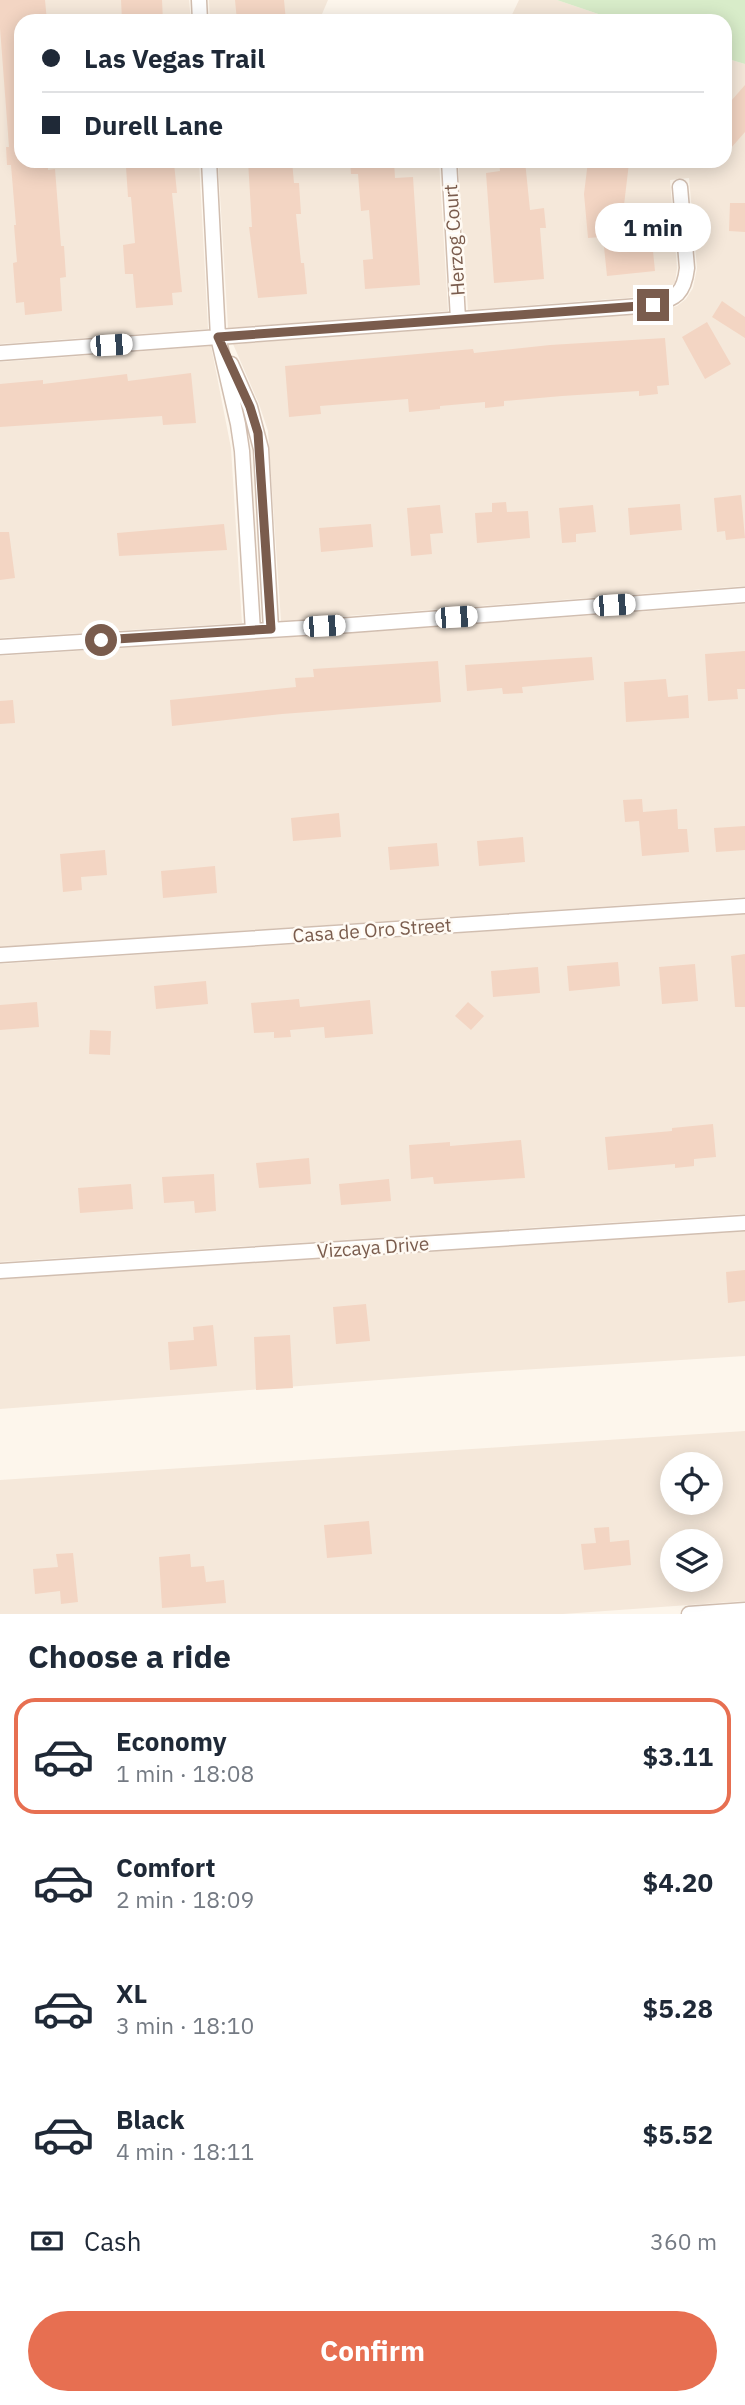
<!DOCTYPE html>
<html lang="en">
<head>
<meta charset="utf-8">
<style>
	:root { --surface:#fff; --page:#f2f2f3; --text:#1f2937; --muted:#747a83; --line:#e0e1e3; --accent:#e76f51 }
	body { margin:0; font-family:"IBM Plex Sans",sans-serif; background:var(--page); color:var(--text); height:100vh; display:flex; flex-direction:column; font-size:26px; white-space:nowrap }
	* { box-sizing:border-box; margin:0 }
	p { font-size:23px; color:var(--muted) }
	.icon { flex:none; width:38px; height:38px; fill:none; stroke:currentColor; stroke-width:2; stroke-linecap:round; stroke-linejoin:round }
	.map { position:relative; height:1614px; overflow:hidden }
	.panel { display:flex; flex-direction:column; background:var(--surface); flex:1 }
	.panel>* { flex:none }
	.hud { position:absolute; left:14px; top:14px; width:718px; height:154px; border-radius:21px; box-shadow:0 4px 18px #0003; display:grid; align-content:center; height:154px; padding:0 28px; background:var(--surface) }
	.tools { position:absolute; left:660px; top:1452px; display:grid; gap:14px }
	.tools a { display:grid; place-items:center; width:63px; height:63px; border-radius:50%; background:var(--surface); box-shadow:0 4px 18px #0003; font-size:35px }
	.end { position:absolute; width:32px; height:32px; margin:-16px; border:9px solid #7a5c4d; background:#fff; box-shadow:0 0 0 4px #fff }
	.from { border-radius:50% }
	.bubble { position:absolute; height:49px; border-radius:24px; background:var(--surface); box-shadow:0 4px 18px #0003; font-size:23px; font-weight:700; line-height:49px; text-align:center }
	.car { position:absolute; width:21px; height:42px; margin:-21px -10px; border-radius:9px; box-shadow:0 0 5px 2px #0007; background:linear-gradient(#fff 24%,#345 0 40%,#fff 0 76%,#345 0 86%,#fff 0) }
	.hud b { display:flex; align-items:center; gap:24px; height:66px; font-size:26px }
	.hud b+b { border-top:2px solid var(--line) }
	.hud i { width:18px; height:18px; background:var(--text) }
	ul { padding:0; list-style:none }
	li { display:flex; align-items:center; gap:21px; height:116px; margin:0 14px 10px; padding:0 14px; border:4px solid transparent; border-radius:21px }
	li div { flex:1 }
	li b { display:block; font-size:26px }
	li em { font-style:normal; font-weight:700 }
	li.active { border-color:var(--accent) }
	li>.icon { width:63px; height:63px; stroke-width:1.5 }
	h2 { padding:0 28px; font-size:32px; line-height:84px }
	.pay { display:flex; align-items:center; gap:18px; height:77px; padding:0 28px; font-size:26px }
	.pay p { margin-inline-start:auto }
	.button { display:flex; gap:14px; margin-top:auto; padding:14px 28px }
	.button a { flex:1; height:80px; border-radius:42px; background:var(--accent); color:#fff; font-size:28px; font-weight:700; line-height:80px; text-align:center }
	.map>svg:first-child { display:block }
	.residential { fill:#f5e8da; fill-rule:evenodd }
	.green { fill:#d8ecc9 }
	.building { fill:#f3d5c3 }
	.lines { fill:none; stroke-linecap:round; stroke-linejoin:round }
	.street-casing { stroke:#d1beb0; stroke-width:17 }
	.street { stroke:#fff; stroke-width:14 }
	.route { stroke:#7a5c4d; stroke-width:9 }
	.labels { text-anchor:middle; stroke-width:5; stroke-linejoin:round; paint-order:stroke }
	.street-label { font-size:19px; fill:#7a5c4d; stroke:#fffaf3 }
</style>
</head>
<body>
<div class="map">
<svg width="745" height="1614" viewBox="0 0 745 1614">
	<rect width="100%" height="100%" fill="#fdf6ec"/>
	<path class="residential" d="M0,0H189L191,21H21V161H199L208,329L0,344Z
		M209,0H328L322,14V21H210Z
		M519,0H557L619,21H509Z
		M725,58L745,64V586L281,621L268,431L259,404L233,344L653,313L677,306L686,299L693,288L697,268L689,178L670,180L677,268L675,282L666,292L651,296L468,310L458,161H724Z
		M218,161H439L448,311L228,328Z
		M211,346L231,448L242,623L0,638V362Z
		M745,604V897L0,947V656L351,633Z
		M745,914V1214L0,1262V964Z
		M745,1231V1356L471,1373L0,1409V1279Z
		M745,1431V1601L563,1614H0V1480ZM672,1465H710V1503H672ZM672,1542H710V1580H672Z"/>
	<path class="green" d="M557,0H745V64L725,58L724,21H619Z"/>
	<path class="building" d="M0,0H45L47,21H21V161H48V170L55,169L61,246H64L66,277L60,278L62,311L25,315L24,302L16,303L13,263L17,262L14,225H16L11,165H7L6,147H9L0,28Z
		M121,0H162L163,21H122Z
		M235,0H284L286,21H237Z
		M745,85V132L724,156V109Z
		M248,161H292L294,183H299L301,214H296L301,263H304L307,294L258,298L249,227H252Z
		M350,161H394L395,178L413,177L420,285L365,289L363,260L373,259L369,210L361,211L358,174H351Z
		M499,161H525L530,210L544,208L546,228H540L544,279L494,283L486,173L500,171Z
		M588,161L629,163L624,205L633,204L637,243L652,241L655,271L607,276L603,237L588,238L584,194Z
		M174,163L177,193H172L182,292L172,293L173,305L136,308L133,274H125L123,245L135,243L131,197H128L126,167Z
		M730,203H745V232L729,231Z
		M722,301L745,317V338L712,317Z
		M707,322L731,364L705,379L682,337Z
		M665,338L669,385L657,386L658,394L639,396V391L562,396L504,401V406L485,408V402L440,406V409L409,412L408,399L320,406L321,414L289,417L285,366L473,349L474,353L550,345Z
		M191,373L196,423L163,425L162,416L0,427V384L43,380V384L127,374L128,381Z
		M741,495L745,538L726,540L725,531L717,532L714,498Z
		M506,502L507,512L528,511L530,538L477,543L475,513L492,512V503Z
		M680,504L682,530L630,535L628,508Z
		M440,505L443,533L430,534L432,554L411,556L407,508Z
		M593,505L596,532L576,534V542L562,543L559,508Z
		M224,524L227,550L119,556L117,533Z
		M371,524L373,547L321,552L319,528Z
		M0,532H9L15,578L0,580Z
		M745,651V689H737L738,699L708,701L705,654Z
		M592,657L594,680L522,687L523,693L503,694L502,688L467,691L465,665Z
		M438,661L441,702L282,714L172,726L170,700L296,687L295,678L314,677L313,669Z
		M666,679L668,697L688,695L689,718L626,722L624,682Z
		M13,700L15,723L0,724V701Z
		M642,799L643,812L677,809L678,829H687L689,852L642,856L639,821L625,822L623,800Z
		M339,813L341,837L293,841L291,818Z
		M745,826V850L716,852L714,828Z
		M523,837L525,862L479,866L477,841Z
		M437,843L439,866L390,870L388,847Z
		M105,850L107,875L81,877L82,890L63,892L60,854Z
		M215,866L217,893L163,898L161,871Z
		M745,954V1007H735L731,956Z
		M618,962L620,986L569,991L567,966Z
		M695,964L698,1001L662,1004L659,967Z
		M538,967L540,993L493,997L491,971Z
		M206,981L208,1004L156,1009L154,986Z
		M299,999L300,1007L370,1000L373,1034L325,1038L324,1027L290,1030L291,1037L274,1038V1032L254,1033L251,1003Z
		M37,1002L39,1027L0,1030V1005Z
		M468,1002L484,1016L471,1030L455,1016Z
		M90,1030L111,1031L110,1055L89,1054Z
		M713,1124L716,1157L694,1159V1166L675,1168V1164L608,1170L605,1137L672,1131V1128Z
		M521,1140L525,1178L434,1184L433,1177L411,1179L409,1145L450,1142V1146Z
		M309,1158L311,1184L259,1188L256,1163Z
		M214,1174L216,1211L195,1213L194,1201L164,1203L162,1177Z
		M389,1179L391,1201L341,1205L339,1184Z
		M131,1184L133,1209L80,1213L78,1188Z
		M745,1270V1301L728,1303L726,1272Z
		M366,1304L370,1341L336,1344L333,1307Z
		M213,1325L217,1366L170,1370L168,1342L194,1340L193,1327Z
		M290,1335L293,1388L256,1390L254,1337Z
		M369,1521L372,1554L327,1558L324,1525Z
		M609,1527L610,1542L629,1540L631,1565L584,1570L581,1544L596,1543L594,1528Z
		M73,1553L78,1602L61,1604L60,1591L35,1594L33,1569L58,1567L56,1554Z
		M190,1554L191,1567L204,1566L206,1582L224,1580L226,1603L162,1608L159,1557Z"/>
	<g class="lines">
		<defs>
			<path id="street" d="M199,0L200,21
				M209,161L218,337L238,424L242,451L253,631
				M449,161L458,319
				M0,353L653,305C676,298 684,294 687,268L680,187
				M231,364L250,407L261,449L271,629
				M0,647L351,625L745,595
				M0,955L745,906
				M0,1271L745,1223
				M689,1614L745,1610"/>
		</defs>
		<use href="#street" class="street-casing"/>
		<use href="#street" class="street"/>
	</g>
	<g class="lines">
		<path class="route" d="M101,640L271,629L258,433L250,407L218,337L653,305"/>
	</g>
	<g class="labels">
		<g class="street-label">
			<text transform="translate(454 240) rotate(-94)" y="7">Herzog Court</text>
			<text transform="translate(372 930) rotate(-4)" y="7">Casa de Oro Street</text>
			<text transform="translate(373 1247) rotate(-4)" y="7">Vizcaya Drive</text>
		</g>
	</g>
</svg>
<div class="tools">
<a><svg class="icon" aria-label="locate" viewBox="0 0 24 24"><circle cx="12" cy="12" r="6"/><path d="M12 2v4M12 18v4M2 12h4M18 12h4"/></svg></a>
<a><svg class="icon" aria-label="layers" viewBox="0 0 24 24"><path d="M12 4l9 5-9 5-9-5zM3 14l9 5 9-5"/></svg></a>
</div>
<i class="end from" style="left:101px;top:640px"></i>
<i class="end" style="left:653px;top:305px"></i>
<div class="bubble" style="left:595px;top:203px;width:116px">1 min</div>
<i class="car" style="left:111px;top:345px;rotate:86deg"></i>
<i class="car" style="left:614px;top:605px;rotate:86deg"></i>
<i class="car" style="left:456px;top:617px;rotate:86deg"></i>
<i class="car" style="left:324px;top:626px;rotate:87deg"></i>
<div class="hud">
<b><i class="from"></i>Las Vegas Trail</b>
<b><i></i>Durell Lane</b>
</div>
</div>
<section class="panel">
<h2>Choose a ride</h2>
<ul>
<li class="active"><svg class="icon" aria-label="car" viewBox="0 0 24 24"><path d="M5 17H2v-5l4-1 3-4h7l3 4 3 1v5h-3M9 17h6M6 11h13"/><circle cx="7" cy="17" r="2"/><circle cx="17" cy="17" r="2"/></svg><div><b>Economy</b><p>1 min · 18:08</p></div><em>$3.11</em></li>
<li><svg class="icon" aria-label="car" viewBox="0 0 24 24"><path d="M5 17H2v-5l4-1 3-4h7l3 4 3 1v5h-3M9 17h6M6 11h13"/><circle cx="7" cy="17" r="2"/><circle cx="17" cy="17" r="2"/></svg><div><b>Comfort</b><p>2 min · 18:09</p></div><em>$4.20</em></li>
<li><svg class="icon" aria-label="car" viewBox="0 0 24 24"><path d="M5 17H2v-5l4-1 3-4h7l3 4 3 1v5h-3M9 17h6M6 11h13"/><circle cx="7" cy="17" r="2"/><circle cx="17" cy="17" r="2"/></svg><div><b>XL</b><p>3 min · 18:10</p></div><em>$5.28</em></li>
<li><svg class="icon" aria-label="car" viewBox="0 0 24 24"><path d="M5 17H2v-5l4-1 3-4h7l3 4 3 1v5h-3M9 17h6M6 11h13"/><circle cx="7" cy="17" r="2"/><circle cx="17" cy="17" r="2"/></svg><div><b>Black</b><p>4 min · 18:11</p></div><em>$5.52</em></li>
</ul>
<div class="pay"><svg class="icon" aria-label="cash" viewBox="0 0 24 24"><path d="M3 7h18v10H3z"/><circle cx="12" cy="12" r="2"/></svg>Cash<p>360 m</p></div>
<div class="button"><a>Confirm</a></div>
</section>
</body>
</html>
